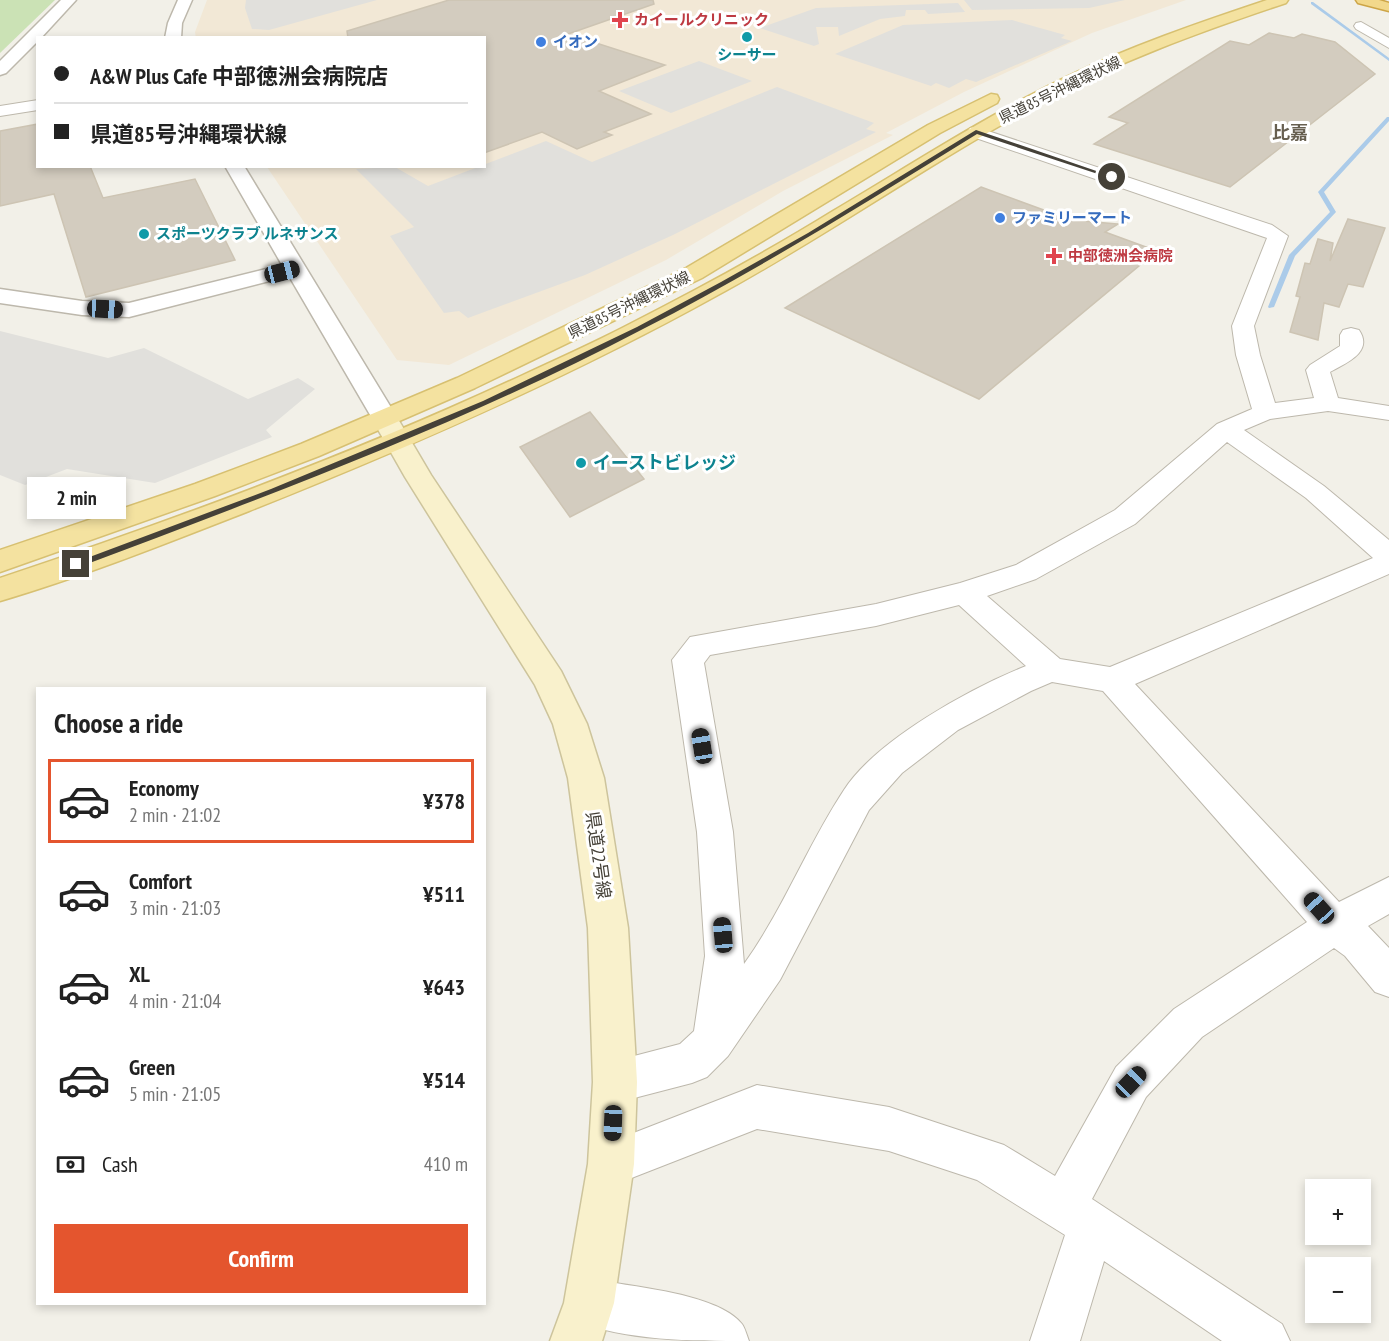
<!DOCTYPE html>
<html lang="en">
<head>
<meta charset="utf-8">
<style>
	:root { --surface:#fff; --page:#f2f2f2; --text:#222; --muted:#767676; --line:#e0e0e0; --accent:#e4552e }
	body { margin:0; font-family:"PT Sans Narrow","Noto Sans JP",sans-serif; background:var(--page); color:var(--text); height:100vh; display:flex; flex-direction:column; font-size:22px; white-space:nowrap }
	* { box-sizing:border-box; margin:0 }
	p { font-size:20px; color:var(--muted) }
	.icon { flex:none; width:33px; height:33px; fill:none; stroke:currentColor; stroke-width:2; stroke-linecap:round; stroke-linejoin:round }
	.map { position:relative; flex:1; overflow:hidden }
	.panel { position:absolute; left:36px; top:687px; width:450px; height:618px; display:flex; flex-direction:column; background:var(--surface); border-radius:0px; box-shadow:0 3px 9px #0003 }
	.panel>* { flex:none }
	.banner { position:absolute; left:36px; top:36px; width:450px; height:132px; border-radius:0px; box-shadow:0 3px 9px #0003; display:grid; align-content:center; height:132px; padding:0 18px; background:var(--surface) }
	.fabs { position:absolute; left:1305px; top:1179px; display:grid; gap:12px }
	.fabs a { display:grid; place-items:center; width:66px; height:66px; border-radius:0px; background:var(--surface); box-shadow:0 3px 9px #0003; font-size:30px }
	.end { position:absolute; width:27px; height:27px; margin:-14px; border:8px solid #454138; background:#fff; box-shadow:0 0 0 3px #fff }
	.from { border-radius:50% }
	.bubble { position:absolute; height:42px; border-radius:0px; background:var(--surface); box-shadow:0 3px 9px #0003; font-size:20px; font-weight:700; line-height:42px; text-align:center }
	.car { position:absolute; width:18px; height:36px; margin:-18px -9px; border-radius:8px; box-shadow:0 0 4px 2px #0007; background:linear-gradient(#222 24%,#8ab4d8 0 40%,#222 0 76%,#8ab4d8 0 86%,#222 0) }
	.banner b { display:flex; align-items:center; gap:21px; height:57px; font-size:22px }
	.banner b+b { border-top:2px solid var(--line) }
	.banner i { width:15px; height:15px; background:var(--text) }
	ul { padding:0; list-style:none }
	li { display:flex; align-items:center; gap:18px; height:84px; margin:0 12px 9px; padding:0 6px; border:3px solid transparent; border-radius:0px }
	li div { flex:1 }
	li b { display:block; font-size:22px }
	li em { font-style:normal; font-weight:700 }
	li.active { border-color:var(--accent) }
	li>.icon { width:54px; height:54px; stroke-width:1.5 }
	h2 { padding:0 18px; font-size:27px; line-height:72px }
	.pay { display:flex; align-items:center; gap:15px; height:66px; padding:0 18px; font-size:22px }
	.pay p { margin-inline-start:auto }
	.cta { display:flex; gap:12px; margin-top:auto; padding:12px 18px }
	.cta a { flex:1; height:69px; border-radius:0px; background:var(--accent); color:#fff; font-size:24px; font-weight:700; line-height:69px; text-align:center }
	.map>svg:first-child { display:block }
	.commercial { fill:#f2e8d6 }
	.green { fill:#cbe2b5 }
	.parking { fill:#e1e0dc }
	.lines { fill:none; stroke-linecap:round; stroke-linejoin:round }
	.stream { fill:#abcbe9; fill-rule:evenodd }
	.building { fill:#d3ccbf; stroke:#cdc4b3; stroke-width:1.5 }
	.minor-casing { stroke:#bdb8ac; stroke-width:2 }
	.tertiary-casing { stroke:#bdb8ac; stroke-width:3 }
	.secondary-casing { stroke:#cdc49c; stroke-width:3 }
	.primary-casing { stroke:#d7c071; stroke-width:3 }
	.trunk-casing { stroke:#cda547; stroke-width:3 }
	.minor { fill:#fff; fill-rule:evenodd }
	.tertiary { fill:#fff; fill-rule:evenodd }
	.secondary { fill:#f9f1cc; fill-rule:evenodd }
	.primary { fill:#f4e2a0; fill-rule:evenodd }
	.trunk { fill:#f2d88b; fill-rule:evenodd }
	.route { fill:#454138 }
	.health-dot { fill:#e0444e; stroke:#fff; stroke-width:2 }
	.culture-dot { fill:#0f9aa8; stroke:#fff; stroke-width:2 }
	.shop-dot { fill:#3f7fe0; stroke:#fff; stroke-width:2 }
	.labels { text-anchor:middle; stroke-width:6; stroke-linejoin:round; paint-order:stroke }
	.far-health-label { font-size:15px; font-weight:bold; fill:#be3a42; stroke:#fff; text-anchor:start }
	.far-shop-label { font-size:15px; font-weight:bold; fill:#366cbe; stroke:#fff; text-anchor:start }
	.far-culture-label { font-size:15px; font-weight:bold; fill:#0d838f; stroke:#fff }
	.far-street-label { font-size:15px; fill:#454138; stroke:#fff }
	.far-quarter-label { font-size:18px; font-weight:bold; fill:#675f50; stroke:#fff }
	.culture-label { font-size:18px; font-weight:bold; fill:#0d838f; stroke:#fff; text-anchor:start }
	.street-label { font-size:18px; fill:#454138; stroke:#fff }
</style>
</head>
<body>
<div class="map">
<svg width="1389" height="1341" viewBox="0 0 1389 1341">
	<rect width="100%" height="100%" fill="#f2f0e8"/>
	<path class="commercial" d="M207,0H1186L1092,33L964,92L886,133L893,135L783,191L666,260L449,365L397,360L267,167L484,166V38H196L195,32Z"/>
	<path class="green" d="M0,0H55L0,53Z"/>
	<path class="parking" d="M246,0H377L269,30L252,29L245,8Z
		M964,0H1125L1089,8L972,10Z
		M958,3L965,12L928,14L925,10H906L905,16L880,19L839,36L838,27H816L819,44L814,46L760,28L816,8Z
		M1012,20L1065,35L1061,38L1072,41L976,82L966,79L949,88L936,83L931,86L835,54L903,25Z
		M699,61L752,81L671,113L619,91Z
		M777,87L874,123L866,129L876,132L673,235L585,275L468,318L459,311L444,313L390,236L414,227L356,169L395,167L428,186L546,141L592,162Z
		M0,331L108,358L144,348L248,399L298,378L315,389L266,430L272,437L155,483L67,469L25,485L0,475Z"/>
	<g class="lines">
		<path class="stream" d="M1311,2H1313L1389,58V61L1311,4Z
			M1387,117H1389V121L1324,192L1336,212L1295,256L1274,307L1269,308L1268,307L1289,255L1330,212L1318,192Z"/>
	</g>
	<path class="building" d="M449,0H653L654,4L568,34L665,65L599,91L651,114L604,132L612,135L577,149L542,132L484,153V38H348L347,31Z
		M1269,33L1294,38L1302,34L1335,42L1375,74L1230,187L1094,144L1128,123L1109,117L1230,41L1249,45Z
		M38,124V166H90L103,198L195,179L235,260L86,297L54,194L0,206V131Z
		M981,187L1071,220L1118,224L1105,232L1157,251L979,399L785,308Z
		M1348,219L1385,228L1363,287L1348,284L1339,307L1324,303L1318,340L1290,332L1300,297L1296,296L1305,263L1310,264L1318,239L1333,243L1330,261Z
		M590,412L644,479L570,517L520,447Z"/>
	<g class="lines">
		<defs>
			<path id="minor" d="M1361,22L1389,38V48L1356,29L1354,26L1356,23Z
				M38,100V110L0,116V106Z
				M976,127L1272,225L1288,236L1254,326L1260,355L1275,403L1314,398L1306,370L1310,365L1340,346V335L1343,330L1351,328L1359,330C1374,352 1346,363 1330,372L1338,398L1389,406V420L1328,411L1270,419L1244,430L1324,486L1389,540V574L1135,684L1339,902L1389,877V914L1368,926L1389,948V997L1375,992L1345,956L1334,948L1202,1037L1146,1097L1092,1199L1282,1324L1290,1341H1222L1104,1261L1080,1341H1030L1065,1235L977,1180L889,1151L757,1129L611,1186L595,1180L589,1164L595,1148L757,1085L889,1107L1004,1145L1055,1176L1116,1067L1174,1009L1307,922L1103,691L1052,682L1031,691L958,730L902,773L869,810L780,980L728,1056L707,1077L692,1083L615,1103L600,1097L594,1082L600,1067L615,1061L680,1044L694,1031L705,956L697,832L672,660L690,637L876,604L960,583L1016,565L1115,510L1217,424L1252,409L1236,355L1232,326L1267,238L970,136L967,132L970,128ZM1227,442L1306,498L1373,558L1110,667L1060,659L987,596L1036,579L1135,524ZM959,605L1026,666C971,688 876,740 844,790C807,846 783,910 744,964L733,832L704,663L710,655L876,626Z
				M589,1279C627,1286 718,1293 742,1324C745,1328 747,1336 749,1341C690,1341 628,1341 572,1320L565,1303L572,1286Z"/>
			<path id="tertiary" d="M61,0H76L41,38H38V41L6,73L0,75V61Z
				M178,0H192L182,23L181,38H165L168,23Z
				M225,166H244L398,419L394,425L385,427L376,425L289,276L129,317L82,315L0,303V289L82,301L129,303L282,265Z"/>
			<path id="secondary" d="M385,411L394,413L398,419L431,475L561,671L587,724L604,778L628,928L637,1082L634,1164L614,1303L602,1341H550L564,1303L588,1164L593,1082L588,928L568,778L553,724L535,685L405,477L372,419L376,413Z"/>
			<path id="primary" d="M1267,0H1288L1286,3C1202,31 1119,61 1041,103C930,162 827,236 716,296C566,379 408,448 249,511C167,543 84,576 0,601V578C178,519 353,454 523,375C557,359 591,344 624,327C695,291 765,253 833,211C909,166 984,117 1064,78C1129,47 1198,23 1267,0Z
				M991,94L997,95L999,99L997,103L940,133L702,278L475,388L319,456L215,496L0,572V550L195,484L301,444L457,378L686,268L928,125Z"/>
			<path id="trunk" d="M1356,0H1379L1389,3V11L1358,3Z"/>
		</defs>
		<use href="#minor" class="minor-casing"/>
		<use href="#tertiary" class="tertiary-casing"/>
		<use href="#secondary" class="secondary-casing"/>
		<use href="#primary" class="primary-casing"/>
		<use href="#trunk" class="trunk-casing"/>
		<use href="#minor" class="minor"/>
		<use href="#tertiary" class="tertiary"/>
		<use href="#secondary" class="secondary"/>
		<use href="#primary" class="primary"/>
		<use href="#trunk" class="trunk"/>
	</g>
	<path class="route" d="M976,130L1114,177L1110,178L977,134C867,202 758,270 643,329C462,424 270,495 79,567L71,564L271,489L483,401L637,327L721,282L808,233Z"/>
	<g class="health-dot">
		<path d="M617 11h6v6h6v6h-6v6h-6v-6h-6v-6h6z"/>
		<path d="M1051 247h6v6h6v6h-6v6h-6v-6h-6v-6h6z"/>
	</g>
	<g class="culture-dot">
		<circle cx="747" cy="37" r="6"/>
		<circle cx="144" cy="234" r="6"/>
		<circle cx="581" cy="463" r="6"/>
	</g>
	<g class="shop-dot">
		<circle cx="541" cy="42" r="6"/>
		<circle cx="1000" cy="218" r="6"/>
	</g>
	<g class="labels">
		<g class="far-health-label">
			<text x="634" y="25">カイールクリニック</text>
			<text x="1068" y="261">中部徳洲会病院</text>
		</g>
		<g class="far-shop-label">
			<text x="553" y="47">イオン</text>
			<text x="1012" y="223">ファミリーマート</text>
		</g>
		<g class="far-culture-label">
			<text x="747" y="60">シーサー</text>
			<text x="156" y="239" text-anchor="start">スポーツクラブ ルネサンス</text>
		</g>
		<g class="far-street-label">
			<text transform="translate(1060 90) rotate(-26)" y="5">県道85号沖縄環状線</text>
			<text transform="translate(629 305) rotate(-26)" y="5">県道85号沖縄環状線</text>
		</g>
		<g class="far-quarter-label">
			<text x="1290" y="139">比嘉</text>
		</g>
		<g class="culture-label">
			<text x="593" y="469">イーストビレッジ</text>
		</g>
		<g class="street-label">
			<text transform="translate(598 855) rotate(82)" y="6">県道22号線</text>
		</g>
	</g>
</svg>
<div class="fabs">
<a>+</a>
<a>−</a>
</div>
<i class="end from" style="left:1112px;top:177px"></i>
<i class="end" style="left:76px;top:564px"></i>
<div class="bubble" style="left:27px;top:477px;width:99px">2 min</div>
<i class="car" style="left:282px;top:272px;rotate:76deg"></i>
<i class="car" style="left:105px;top:309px;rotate:93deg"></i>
<i class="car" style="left:702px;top:746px;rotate:351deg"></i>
<i class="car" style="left:1319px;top:908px;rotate:318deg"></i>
<i class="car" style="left:723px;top:935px;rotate:355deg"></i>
<i class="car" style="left:1131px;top:1082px;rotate:44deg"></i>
<i class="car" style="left:613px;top:1123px;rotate:182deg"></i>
<div class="banner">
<b><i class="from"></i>A&amp;W Plus Cafe 中部徳洲会病院店</b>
<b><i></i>県道85号沖縄環状線</b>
</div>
<section class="panel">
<h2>Choose a ride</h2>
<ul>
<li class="active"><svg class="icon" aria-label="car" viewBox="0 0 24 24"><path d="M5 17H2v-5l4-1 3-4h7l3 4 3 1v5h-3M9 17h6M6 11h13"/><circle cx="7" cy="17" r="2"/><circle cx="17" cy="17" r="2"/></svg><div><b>Economy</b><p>2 min · 21:02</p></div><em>¥378</em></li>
<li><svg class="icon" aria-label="car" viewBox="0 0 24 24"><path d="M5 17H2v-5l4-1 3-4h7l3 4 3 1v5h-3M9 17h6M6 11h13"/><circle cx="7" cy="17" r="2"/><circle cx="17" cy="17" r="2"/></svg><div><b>Comfort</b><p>3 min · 21:03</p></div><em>¥511</em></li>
<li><svg class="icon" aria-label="car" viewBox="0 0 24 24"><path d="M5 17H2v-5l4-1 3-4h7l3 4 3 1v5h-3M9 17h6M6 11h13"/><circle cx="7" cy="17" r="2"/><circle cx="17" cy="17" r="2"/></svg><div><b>XL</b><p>4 min · 21:04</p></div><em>¥643</em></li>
<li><svg class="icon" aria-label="car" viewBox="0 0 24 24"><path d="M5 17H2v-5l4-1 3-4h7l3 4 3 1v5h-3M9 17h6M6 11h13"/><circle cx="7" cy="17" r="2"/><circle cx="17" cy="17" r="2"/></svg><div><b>Green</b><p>5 min · 21:05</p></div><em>¥514</em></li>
</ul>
<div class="pay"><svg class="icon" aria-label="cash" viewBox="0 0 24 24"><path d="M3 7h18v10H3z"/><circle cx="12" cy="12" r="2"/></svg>Cash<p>410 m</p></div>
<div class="cta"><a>Confirm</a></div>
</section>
</div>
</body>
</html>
